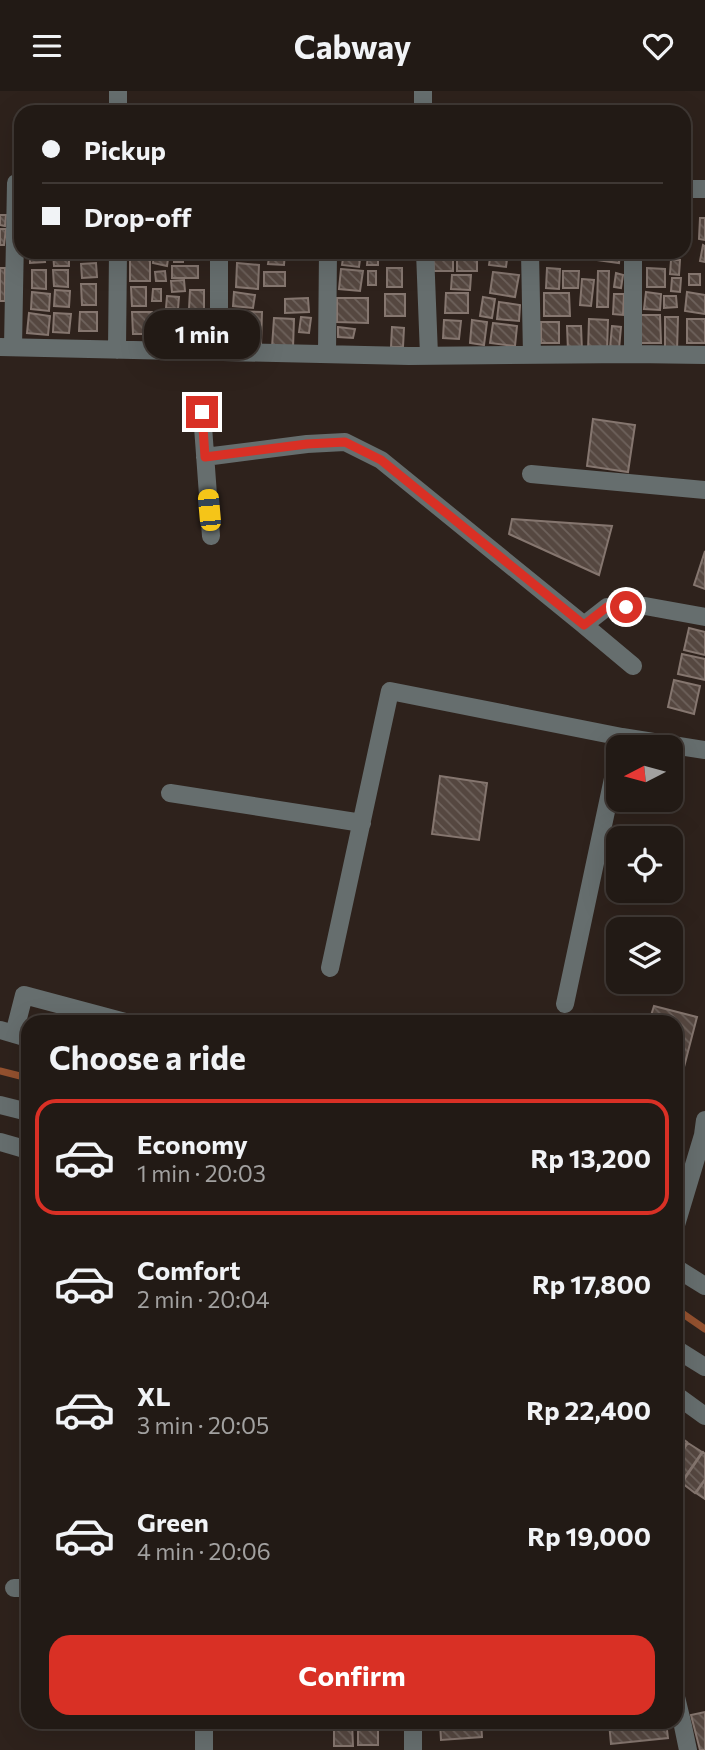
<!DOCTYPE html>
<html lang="en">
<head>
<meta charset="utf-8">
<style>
	:root { --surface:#221a15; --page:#2a231e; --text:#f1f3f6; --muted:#a2a1a0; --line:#3f3834; --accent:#d93025 }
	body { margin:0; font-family:Commissioner,sans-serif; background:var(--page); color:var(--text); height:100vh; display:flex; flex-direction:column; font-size:26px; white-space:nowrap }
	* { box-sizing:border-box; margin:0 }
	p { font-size:23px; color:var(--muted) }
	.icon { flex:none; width:38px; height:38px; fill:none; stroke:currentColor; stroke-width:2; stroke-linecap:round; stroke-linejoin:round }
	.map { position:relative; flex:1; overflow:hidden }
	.panel { position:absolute; left:21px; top:924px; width:662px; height:714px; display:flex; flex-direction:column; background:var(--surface); border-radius:21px; box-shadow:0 7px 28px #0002,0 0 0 2px var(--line) }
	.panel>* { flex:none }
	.guide { position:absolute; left:14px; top:14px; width:677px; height:154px; border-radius:21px; box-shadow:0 7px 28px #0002,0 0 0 2px var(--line); display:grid; align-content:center; height:154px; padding:0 28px; background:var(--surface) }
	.needle { width:46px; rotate:264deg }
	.controls { position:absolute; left:606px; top:644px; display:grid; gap:14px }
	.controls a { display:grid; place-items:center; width:77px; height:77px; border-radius:14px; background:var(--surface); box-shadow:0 7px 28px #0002,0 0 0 2px var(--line); font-size:35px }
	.end { position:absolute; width:32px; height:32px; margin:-16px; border:9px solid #d93025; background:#fff; box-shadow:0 0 0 4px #fff }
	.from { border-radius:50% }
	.bubble { position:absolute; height:49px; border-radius:21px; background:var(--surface); box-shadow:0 7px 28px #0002,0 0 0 2px var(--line); font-size:23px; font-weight:700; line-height:49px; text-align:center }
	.car { position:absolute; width:21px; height:42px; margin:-21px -10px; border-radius:9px; box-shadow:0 0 5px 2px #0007; background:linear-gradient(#f5c518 24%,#345 0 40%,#f5c518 0 76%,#345 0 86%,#f5c518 0) }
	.guide b { display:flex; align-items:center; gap:24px; height:66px; font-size:26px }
	.guide b+b { border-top:2px solid var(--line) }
	.guide i { width:18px; height:18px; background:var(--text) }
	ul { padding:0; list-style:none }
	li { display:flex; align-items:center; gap:21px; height:116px; margin:0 14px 10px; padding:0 14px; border:4px solid transparent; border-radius:21px }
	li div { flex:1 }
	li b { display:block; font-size:26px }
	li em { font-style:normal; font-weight:700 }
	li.selected { border-color:var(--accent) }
	li>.icon { width:63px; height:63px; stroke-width:1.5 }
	h2 { padding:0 28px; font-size:32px; line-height:84px }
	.cta { display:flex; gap:14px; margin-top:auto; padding:14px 28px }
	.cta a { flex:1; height:80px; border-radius:21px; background:var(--accent); color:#fff; font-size:28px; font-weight:700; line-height:80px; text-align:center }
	header { display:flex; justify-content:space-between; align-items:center; height:91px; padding:0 28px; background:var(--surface); font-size:32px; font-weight:700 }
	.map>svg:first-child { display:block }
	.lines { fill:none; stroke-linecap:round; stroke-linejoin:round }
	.stream { stroke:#94512f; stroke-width:7 }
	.building { fill:url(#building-back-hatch); stroke:#85766f; stroke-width:2 }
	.minor { stroke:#666e6e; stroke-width:18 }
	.route { stroke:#d93025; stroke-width:9 }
</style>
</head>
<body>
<header><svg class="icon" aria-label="menu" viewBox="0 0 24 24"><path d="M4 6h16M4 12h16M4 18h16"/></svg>Cabway<svg class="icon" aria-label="heart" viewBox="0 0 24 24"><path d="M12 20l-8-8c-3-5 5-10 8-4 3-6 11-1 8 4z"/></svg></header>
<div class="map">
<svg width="705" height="1659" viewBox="0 0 705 1659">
	<defs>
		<pattern id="building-back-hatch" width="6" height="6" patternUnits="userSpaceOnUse" patternTransform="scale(1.75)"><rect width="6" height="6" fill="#554740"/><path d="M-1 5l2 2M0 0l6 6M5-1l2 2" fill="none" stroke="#6e625c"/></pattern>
	</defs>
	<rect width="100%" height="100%" fill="#2e221c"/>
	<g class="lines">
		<path class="stream" d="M0,980L28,987
			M676,1218L705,1238"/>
	</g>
	<path class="building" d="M684,121H691V129L684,130Z
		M0,124H6L5,135L0,134Z
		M700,127H705V149L699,148Z
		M0,138H6L4,154H0Z
		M703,154L705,155V171L700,170Z
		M30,161H44L45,171L30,172Z
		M53,161H69V175H54Z
		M81,161H98V165L81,166Z
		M154,161H169L167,175L153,172Z
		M174,161H183V171H174Z
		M188,161H202L201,165L188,164Z
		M237,161H261V168L237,166Z
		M270,161H285L284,174L268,173Z
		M344,161H361L359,176L342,174Z
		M381,161H408L409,168L382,169Z
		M457,161H477V180H457Z
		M491,161H508L506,176L489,174Z
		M512,161H520V167H511Z
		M545,161H567L568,167L546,168Z
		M590,161H620L619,172L589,168Z
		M638,161H658V169L638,168Z
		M368,164H378V174H367Z
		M433,164H453V180H434Z
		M130,167H150V190H130Z
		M671,169H680L679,184L670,183Z
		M96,172L97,186L82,187L81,173Z
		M237,172L259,174L258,198L236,196Z
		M172,175H198V187H172Z
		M0,177H5V210H0Z
		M387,177H402V196H387Z
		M547,177L560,178L559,198L546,197Z
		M647,177L665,178V196H647Z
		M341,178L363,180L360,200L339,198Z
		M32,179H46V198L32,197Z
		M53,179H68V196L54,195Z
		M165,180L166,190H156L155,181Z
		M368,180H376V194H368Z
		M563,180H579L578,197H563Z
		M598,180H609L608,216H597Z
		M264,181H285V195H264Z
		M493,181L519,184L515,206L490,202Z
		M616,182L623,184L621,197L614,196Z
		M689,183H700V194H689Z
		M452,184H471L470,199L451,198Z
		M672,187H681L680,201L671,200Z
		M582,188L594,189L591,215L580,214Z
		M184,189L185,200L172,201L171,190Z
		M81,193H96V214H82Z
		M131,196H146V215H132Z
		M153,198H161V210H152Z
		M55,199L70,200L69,216L54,215Z
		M190,199H204V218H189Z
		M32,201L50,203L49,220L31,218Z
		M234,201L255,204L253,217L233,215Z
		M646,201L661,203L660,219L644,218Z
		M687,201L705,204V223L685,220Z
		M446,202H468V222H445Z
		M544,202H569L570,225H544Z
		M385,203H405V225H385Z
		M614,203H624L623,224L613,223Z
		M167,205L179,206L178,218L166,217Z
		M664,205H676L677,216L664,217Z
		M483,206L495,208L492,227L480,225Z
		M308,207L309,221L285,222V208Z
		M337,207H368V232L337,231Z
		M499,211L520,214L519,230L497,228Z
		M206,220V233L196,234V221Z
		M234,220L262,221L261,254L233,253Z
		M80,221H97V240H79Z
		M132,221H152L151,243H133Z
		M29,222L50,225L48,244L27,242Z
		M54,222L71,223L69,242L53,241Z
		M640,224H660L661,252H640Z
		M168,225H190V253H168Z
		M301,226L311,227L309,242L299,241Z
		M665,226H678L677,260H665Z
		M274,227L294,228L293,257L272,256Z
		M589,228L608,229L607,260H588Z
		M687,228H705V252H687Z
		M444,229L461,230L459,248L443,247Z
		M472,229L487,231L484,254L470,252Z
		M541,231H559V252H541Z
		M493,232L517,235L515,255L490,252Z
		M567,235H581L582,260H568Z
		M612,235L621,236L619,258L610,257Z
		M338,236L355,238L353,247L338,246Z
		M392,236L404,237L403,256H391Z
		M593,328L635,334L628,381L587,375Z
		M512,428L612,435L599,484L509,443Z
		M705,460V498L694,494Z
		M689,537L705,541V564L684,559Z
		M682,563L705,568V589L678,583Z
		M674,589L700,595L694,623L668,616Z
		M440,685L487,692L479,749L432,743Z
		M654,915L697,926L684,976L676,974V931H649Z
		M676,1343L687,1351L676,1369Z
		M688,1352L702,1361L680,1393L676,1389V1370Z
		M703,1361L705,1363V1388L695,1402L682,1392Z
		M705,1389V1408L696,1402Z
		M705,1621V1659H700L691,1624Z
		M334,1631H352L353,1655H334Z
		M358,1631H378V1654H358Z
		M440,1631H481L482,1646L441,1649Z
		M609,1631H666L668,1647L611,1653Z"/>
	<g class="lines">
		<path class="minor" d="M118,0V21
			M423,21V0
			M684,98H705
			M425,161L429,264
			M530,161L532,264
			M0,256L409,265L633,263L705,264
			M13,256L16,92
			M117,259L118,161
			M219,260V161
			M327,263L328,161
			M633,263V161
			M202,322L211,445
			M205,366L307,353L345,351L381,369L584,534L607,516L645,515L705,526
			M531,383L705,399
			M584,534L633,575
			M170,702L362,732
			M330,877L390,600L622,646L705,659
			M565,913L618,664
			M0,939L28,947
			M14,943L24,904L125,931
			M0,1014L28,1021
			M0,1051L28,1059
			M676,1134L703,1044L705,1029
			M676,1177L705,1195
			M676,1258L705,1276
			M676,1304L705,1325
			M14,1497H28
			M676,1606L683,1635L688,1659
			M204,1659V1631
			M413,1659V1631"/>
	</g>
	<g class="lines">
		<path class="route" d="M202,321L205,366L307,353L345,351L381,369L584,534L607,516H626"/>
	</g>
</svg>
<div class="controls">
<a><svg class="needle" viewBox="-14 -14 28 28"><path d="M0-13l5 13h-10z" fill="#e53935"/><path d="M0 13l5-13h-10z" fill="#a2a1a0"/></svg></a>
<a><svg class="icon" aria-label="locate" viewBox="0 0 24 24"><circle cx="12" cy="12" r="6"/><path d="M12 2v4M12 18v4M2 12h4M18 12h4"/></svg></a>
<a><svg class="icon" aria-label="layers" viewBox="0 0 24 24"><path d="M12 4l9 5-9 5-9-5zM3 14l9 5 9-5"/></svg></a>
</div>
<i class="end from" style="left:626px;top:516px"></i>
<i class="end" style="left:202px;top:321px"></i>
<div class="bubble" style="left:144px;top:219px;width:116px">1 min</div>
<i class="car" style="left:209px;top:419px;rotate:355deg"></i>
<div class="guide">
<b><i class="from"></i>Pickup</b>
<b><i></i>Drop-off</b>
</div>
<section class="panel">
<h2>Choose a ride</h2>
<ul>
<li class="selected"><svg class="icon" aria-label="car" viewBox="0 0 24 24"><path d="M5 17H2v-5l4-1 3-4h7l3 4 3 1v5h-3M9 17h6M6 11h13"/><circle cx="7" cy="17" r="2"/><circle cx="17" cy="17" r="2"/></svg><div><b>Economy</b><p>1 min · 20:03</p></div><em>Rp 13,200</em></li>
<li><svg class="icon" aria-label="car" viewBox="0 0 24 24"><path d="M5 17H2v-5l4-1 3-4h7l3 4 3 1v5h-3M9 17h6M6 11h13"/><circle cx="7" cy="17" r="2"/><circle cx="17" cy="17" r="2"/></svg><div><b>Comfort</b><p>2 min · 20:04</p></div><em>Rp 17,800</em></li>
<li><svg class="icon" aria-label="car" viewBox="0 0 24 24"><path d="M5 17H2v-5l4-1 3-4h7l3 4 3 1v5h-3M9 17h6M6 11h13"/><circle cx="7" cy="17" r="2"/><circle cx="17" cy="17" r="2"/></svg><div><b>XL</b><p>3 min · 20:05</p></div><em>Rp 22,400</em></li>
<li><svg class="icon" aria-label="car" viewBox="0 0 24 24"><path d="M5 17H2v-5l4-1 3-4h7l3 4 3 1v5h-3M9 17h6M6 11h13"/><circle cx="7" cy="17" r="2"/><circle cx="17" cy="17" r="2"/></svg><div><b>Green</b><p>4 min · 20:06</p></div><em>Rp 19,000</em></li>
</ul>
<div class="cta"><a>Confirm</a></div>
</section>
</div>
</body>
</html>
